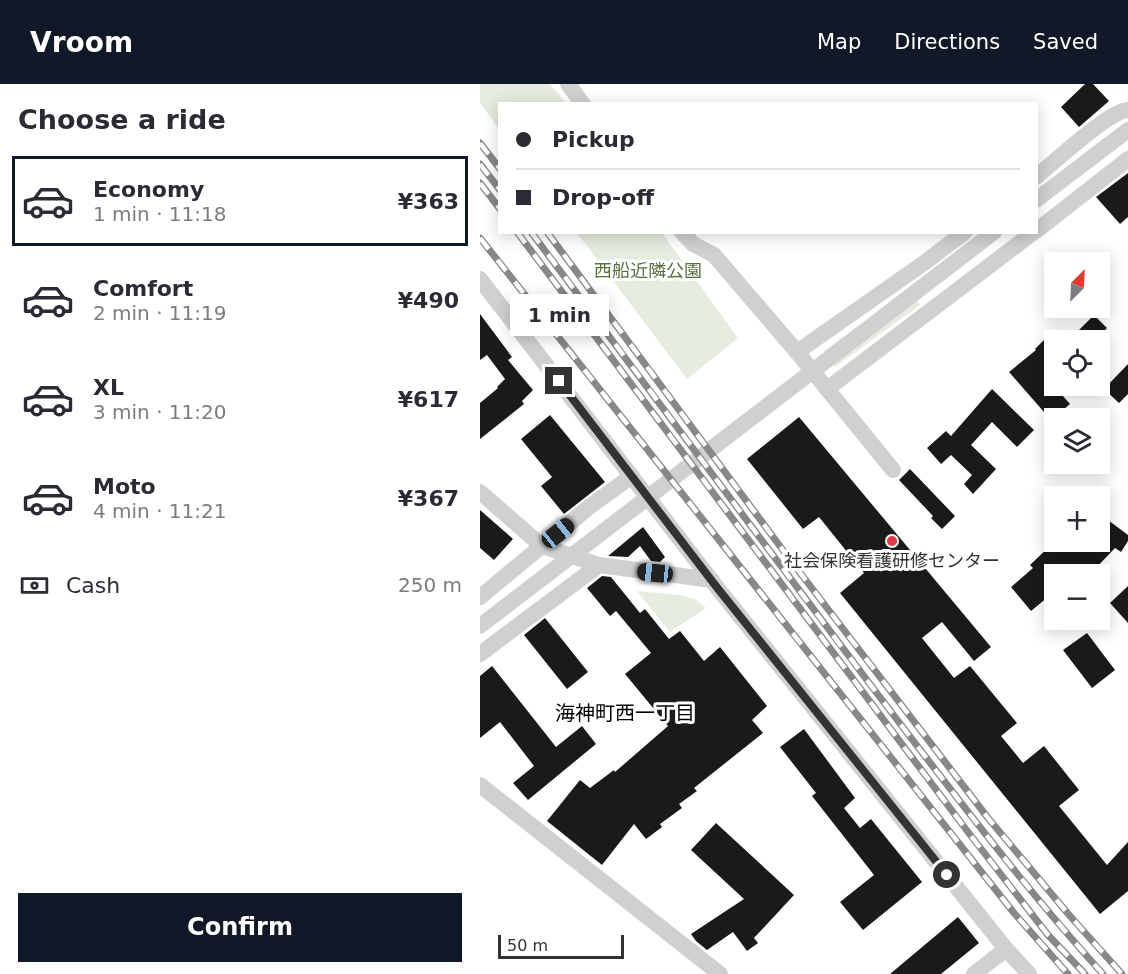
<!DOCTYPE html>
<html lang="en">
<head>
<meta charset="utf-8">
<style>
	:root { --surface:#fff; --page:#f2f2f3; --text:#2b2b33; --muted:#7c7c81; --line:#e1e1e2; --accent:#111827 }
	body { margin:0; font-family:"DejaVu Sans","Noto Sans JP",sans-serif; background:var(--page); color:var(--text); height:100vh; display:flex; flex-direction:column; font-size:22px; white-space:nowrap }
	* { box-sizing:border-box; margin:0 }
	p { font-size:20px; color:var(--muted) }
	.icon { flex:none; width:33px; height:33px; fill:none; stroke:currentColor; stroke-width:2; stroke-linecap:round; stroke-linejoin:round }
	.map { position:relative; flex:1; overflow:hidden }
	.panel { display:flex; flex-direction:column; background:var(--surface); width:480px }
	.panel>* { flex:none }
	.banner { position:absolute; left:18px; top:18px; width:540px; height:132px; border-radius:0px; box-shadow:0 3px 15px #0003; display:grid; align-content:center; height:132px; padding:0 18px; background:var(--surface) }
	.needle { width:39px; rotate:24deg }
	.controls { position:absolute; left:564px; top:168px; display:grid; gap:12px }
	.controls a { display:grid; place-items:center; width:66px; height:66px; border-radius:0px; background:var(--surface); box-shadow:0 3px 15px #0003; font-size:30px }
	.scale { position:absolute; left:18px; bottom:15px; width:126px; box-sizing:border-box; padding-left:6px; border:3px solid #333; border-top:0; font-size:16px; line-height:21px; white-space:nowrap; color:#333; -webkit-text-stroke:4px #fff; paint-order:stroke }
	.end { position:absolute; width:27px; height:27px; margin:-14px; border:8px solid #333; background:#fff; box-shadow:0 0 0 3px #fff }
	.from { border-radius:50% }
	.bubble { position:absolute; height:42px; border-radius:0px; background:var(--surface); box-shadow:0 3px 15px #0003; font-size:20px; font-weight:600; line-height:42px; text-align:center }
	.car { position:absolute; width:18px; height:36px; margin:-18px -9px; border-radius:8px; box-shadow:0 0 4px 2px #0007; background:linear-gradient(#222 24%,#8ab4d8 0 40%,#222 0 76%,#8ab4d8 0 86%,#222 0) }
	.banner b { display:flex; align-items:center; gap:21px; height:57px; font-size:22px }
	.banner b+b { border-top:2px solid var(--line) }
	.banner i { width:15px; height:15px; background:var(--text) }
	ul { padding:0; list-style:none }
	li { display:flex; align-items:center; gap:18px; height:90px; margin:0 12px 9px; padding:0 6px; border:3px solid transparent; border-radius:0px }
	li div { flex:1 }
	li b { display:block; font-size:22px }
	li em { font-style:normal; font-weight:600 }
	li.active { border-color:var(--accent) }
	li>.icon { width:54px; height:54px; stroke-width:1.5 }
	h2 { padding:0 18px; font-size:27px; line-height:72px }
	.pay { display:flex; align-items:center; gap:15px; height:66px; padding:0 18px; font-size:22px }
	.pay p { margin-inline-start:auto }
	.button { display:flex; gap:12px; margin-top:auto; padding:12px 18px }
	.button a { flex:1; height:69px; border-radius:0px; background:var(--accent); color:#fff; font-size:24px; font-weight:600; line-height:69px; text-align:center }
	header { display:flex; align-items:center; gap:36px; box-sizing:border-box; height:84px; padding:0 30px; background:var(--accent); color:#fff }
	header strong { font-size:28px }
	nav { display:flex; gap:33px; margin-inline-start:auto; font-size:21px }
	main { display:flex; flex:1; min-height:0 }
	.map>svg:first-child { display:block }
	.green { fill:#e6ecdf }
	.building { fill:#1a1a1a }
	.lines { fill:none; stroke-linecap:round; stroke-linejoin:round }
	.minor { stroke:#d0d0d0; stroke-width:16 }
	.rail-casing { stroke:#888; stroke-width:7 }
	.rail { stroke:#fff; stroke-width:4.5; stroke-dasharray:14; stroke-linecap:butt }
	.route { stroke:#333; stroke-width:8 }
	.poi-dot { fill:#e63946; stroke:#fff; stroke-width:2 }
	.labels { text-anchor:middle; stroke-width:6; stroke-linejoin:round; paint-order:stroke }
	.park-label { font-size:18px; fill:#56703f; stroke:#fff }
	.poi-label { font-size:18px; fill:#333; stroke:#fff }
	.neighbourhood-label { font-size:20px; fill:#000; stroke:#fff }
</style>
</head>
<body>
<header>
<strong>Vroom</strong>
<nav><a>Map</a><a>Directions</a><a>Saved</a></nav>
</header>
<main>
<section class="panel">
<h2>Choose a ride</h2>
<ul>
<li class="active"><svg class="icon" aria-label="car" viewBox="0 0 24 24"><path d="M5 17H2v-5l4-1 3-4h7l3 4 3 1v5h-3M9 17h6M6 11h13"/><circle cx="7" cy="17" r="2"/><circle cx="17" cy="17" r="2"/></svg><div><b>Economy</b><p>1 min · 11:18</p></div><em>¥363</em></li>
<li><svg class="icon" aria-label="car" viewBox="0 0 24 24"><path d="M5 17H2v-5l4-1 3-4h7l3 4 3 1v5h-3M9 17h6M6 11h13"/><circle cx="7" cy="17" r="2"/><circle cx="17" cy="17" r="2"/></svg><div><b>Comfort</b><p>2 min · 11:19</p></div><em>¥490</em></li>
<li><svg class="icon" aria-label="car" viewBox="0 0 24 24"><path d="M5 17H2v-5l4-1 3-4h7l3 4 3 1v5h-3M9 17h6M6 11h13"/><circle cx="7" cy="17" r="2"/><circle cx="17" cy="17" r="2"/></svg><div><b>XL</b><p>3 min · 11:20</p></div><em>¥617</em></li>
<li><svg class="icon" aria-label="car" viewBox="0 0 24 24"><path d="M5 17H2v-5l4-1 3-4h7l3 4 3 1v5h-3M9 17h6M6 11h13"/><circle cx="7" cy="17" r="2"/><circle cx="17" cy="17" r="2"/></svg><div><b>Moto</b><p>4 min · 11:21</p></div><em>¥367</em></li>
</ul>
<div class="pay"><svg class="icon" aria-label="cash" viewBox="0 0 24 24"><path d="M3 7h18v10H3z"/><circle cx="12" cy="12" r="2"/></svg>Cash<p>250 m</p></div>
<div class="button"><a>Confirm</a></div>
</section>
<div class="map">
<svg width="648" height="890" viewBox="0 0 648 890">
	<rect width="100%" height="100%" fill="#fff"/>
	<path class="green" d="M0,0H70L86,19L20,20L19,45L0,19Z
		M97,149H182L258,254L207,295Z
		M429,205L440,221L355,283L344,267Z
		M157,507L200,511L215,515L226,524L190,548Z"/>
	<path class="building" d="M605,0H613L629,17L599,43L581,23Z
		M648,89V133L640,140L616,113Z
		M0,230L32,273L28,276L53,306L42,317L44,320L0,355V319L18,304L17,303L25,295L7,271L0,276Z
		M614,231L627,244L616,256H589Z
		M574,246V302L590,320L571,336L529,288L556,266L555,265Z
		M648,280V310L639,319L624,305Z
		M512,305L554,346L537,363L512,338L491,361L516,385L493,410L484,400L492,391L471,371L461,380L447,364L466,347L471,352Z
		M70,331L125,398L84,430L61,402L72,393L41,355Z
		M319,333L511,563L494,577L462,538L442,554L474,594L490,582L537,639L521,652L543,679L564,662L599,706L579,722L627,781L648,758V807L620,830L360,509L384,489L339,433L323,445L267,375Z
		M430,385L475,432L462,445L451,434L453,432L419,396Z
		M0,426L33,455L14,476L0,464Z
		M620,430L648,451V457L641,468L635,464L610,490H574V508L551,527L531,503L553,484L550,481L574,458H620Z
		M163,443L185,473L180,478L171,477L160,462L148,473L128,472Z
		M122,492L131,493L160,529L165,525L189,555L200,547L224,577L240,563L287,622L272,636L283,649L214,704L217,707L199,720L202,724L180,740L182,743L166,755L154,740L122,781L67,737L100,696L110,704L134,686L135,688L188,642L145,590L171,569L136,527L130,532L107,504Z
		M648,502V539L630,519Z
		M65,534L108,588L87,605L44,551Z
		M607,549L635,586L612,604L583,566Z
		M12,582L76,663L102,642L116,660L48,716L33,699L54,682L20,638L0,654V592Z
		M324,645L375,714L364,724L380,744L391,735L442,798L383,846L360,818L394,791L332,712L336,709L300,663Z
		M236,739L314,811L274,854L278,859L267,867L253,848L227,866L216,857L211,850L264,815L211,766Z
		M478,833L499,859L461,890H410Z"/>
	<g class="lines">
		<path class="minor" d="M88,0L103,20
			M556,93C573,79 630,26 648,26
			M556,116L648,46
			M556,147L648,75
			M202,148L213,160L234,171L317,268L413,386
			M0,195L235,501L526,865L549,890
			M317,268L444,179L485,148
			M347,305L554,148
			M0,408L62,462L119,481L232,496
			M0,513L109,423L152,392
			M0,542L514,148
			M0,570L119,481
			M0,701L240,890
			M494,890L526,865"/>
		<defs>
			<path id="rail" d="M0,59L20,85
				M0,80L20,106
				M0,99L20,125
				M37,148L488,748L568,851L605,890
				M51,148C168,303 282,458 399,612C471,706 543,802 623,890
				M67,148L308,473L508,734L590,832L642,890
				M0,154L534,829L588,890"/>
		</defs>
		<use href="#rail" class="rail-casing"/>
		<use href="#rail" class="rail"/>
	</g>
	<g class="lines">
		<path class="route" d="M79,297L235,501L467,791"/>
	</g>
	<circle class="poi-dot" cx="412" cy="457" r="6"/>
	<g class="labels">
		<g class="park-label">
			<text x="168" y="193">西船近隣公園</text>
		</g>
		<g class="poi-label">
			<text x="412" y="483">社会保険看護研修センター</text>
		</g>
		<g class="neighbourhood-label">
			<text x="145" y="636">海神町西一丁目</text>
		</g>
	</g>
</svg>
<div class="controls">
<a><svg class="needle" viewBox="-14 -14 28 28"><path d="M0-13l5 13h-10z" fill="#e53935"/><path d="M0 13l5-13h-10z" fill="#7c7c81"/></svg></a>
<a><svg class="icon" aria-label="locate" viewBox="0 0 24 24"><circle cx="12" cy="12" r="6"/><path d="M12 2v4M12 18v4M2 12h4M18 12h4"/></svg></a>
<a><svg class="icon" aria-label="layers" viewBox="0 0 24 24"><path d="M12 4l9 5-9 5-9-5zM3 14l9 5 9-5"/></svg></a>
<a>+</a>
<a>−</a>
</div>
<div class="scale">50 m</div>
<i class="end from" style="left:467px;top:791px"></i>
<i class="end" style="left:79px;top:297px"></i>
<div class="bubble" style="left:30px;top:210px;width:99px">1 min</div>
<i class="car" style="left:78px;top:449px;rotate:51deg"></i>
<i class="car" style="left:175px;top:489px;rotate:276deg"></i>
<div class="banner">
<b><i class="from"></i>Pickup</b>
<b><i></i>Drop-off</b>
</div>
</div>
</main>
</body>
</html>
